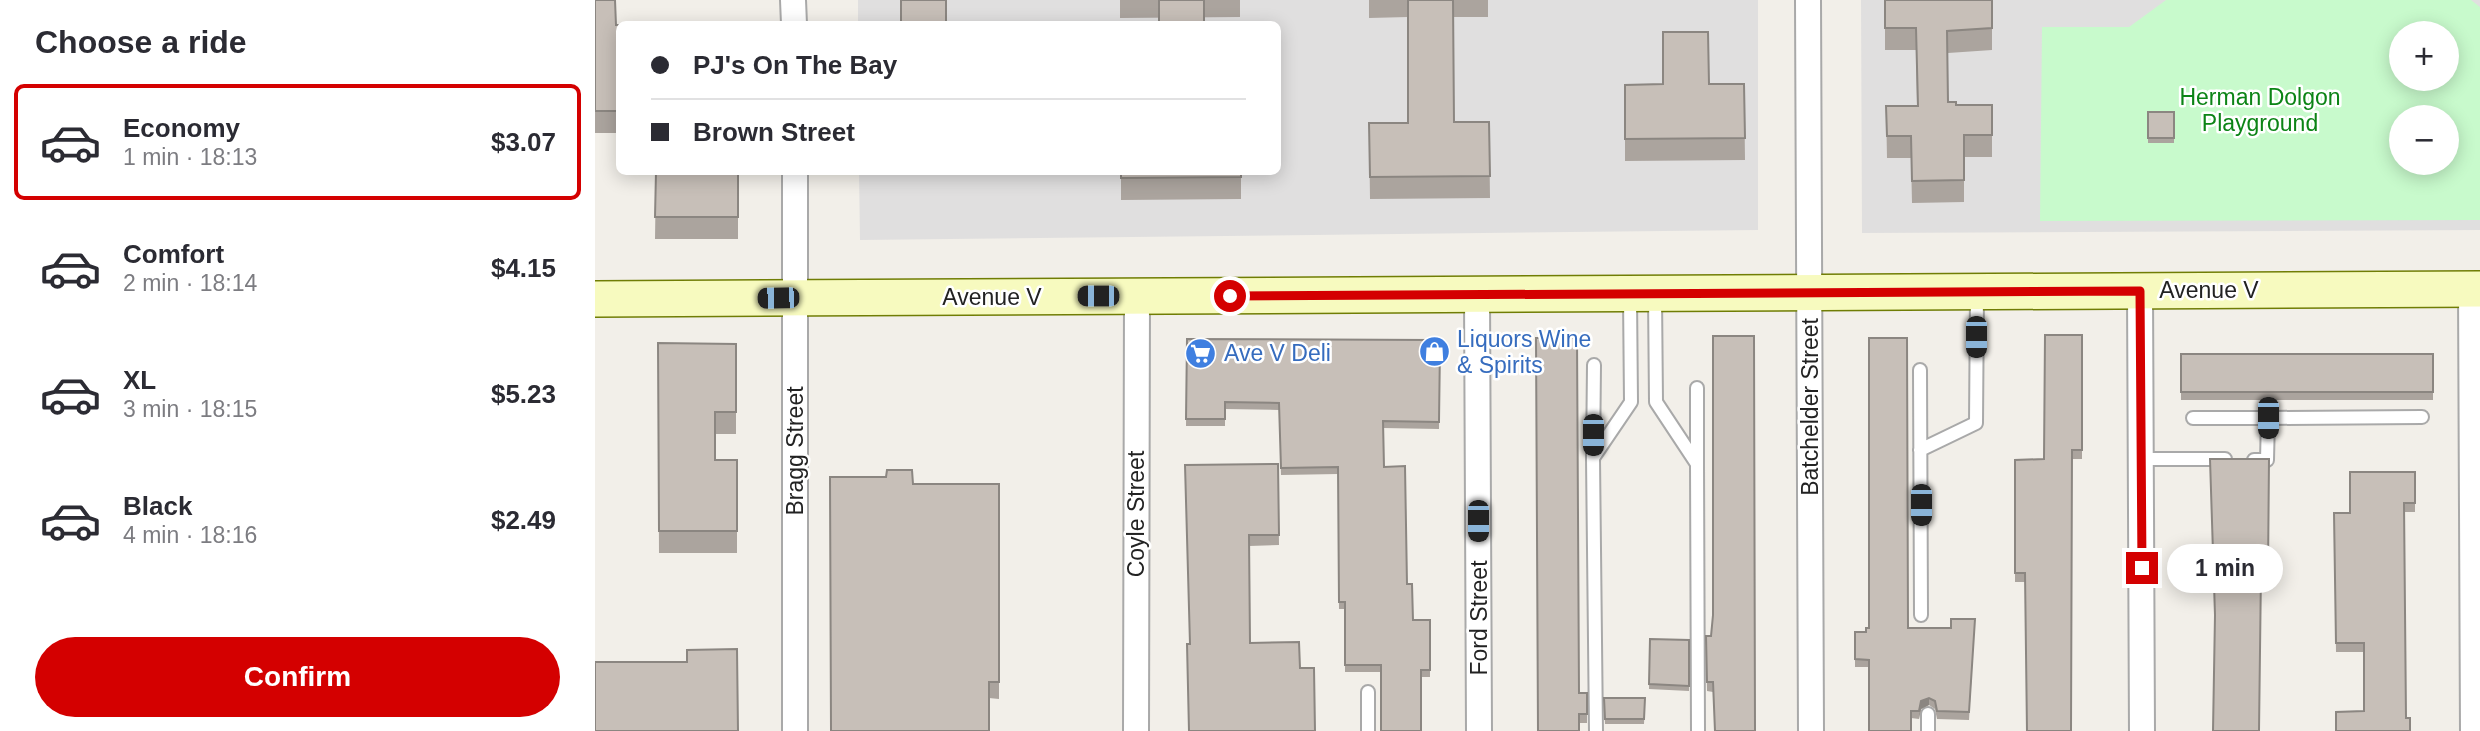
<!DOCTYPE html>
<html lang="en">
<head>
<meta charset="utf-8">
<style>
	:root { --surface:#fff; --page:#f2f2f3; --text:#2b2b33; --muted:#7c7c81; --line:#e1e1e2; --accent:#d40000 }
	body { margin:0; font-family:Arial,sans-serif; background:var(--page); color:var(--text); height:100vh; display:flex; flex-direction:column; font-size:26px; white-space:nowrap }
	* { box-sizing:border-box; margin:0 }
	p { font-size:23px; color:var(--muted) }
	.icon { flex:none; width:38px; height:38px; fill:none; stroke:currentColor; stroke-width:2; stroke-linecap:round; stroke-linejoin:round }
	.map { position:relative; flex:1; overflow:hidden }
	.sheet { display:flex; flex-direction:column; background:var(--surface); width:595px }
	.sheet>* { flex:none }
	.hud { position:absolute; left:21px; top:21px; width:665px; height:154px; border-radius:10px; box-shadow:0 4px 18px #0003; display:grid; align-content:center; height:154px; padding:0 35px; background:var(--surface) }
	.tools { position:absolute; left:1794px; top:21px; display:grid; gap:14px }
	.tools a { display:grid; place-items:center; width:70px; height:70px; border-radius:50%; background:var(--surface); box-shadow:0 4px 18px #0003; font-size:35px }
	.end { position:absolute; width:32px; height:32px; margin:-16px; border:9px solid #d40000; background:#fff; box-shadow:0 0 0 4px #fff }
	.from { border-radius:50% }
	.bubble { position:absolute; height:49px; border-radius:24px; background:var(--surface); box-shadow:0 4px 18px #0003; font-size:23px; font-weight:700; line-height:49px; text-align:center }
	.car { position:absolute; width:21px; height:42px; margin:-21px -10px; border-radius:9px; box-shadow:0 0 5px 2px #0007; background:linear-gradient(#222 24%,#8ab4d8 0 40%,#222 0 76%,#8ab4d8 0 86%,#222 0) }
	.hud b { display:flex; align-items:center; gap:24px; height:66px; font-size:26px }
	.hud b+b { border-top:2px solid var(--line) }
	.hud i { width:18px; height:18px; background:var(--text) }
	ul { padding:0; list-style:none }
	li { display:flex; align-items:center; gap:21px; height:116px; margin:0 14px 10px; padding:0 21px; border:4px solid transparent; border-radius:10px }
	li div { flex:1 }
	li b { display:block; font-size:26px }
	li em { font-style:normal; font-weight:700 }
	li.selected { border-color:var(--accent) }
	li>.icon { width:63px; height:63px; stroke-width:1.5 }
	h2 { padding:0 35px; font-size:32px; line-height:84px }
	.action { display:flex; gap:14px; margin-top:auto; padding:14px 35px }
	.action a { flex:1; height:80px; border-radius:42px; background:var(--accent); color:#fff; font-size:28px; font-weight:700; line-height:80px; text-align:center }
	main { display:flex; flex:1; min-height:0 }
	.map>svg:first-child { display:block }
	.residential { fill:#e0dfdf; fill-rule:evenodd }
	.park { fill:#c8facc; fill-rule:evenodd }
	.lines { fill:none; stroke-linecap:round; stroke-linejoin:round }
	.service-casing { stroke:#a9a9a9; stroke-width:16 }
	.minor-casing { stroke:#a9a9a9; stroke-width:28 }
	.secondary-casing { stroke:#707d05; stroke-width:38 }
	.service { stroke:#fff; stroke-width:12 }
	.minor { stroke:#fff; stroke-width:24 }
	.secondary { stroke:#f7fabf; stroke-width:35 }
	.wall { fill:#aba49e }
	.shaded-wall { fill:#8b8681 }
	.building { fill:#c7bfb8; stroke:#8b8681; stroke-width:2 }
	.route { stroke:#d40000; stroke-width:9 }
	.labels { text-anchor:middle; stroke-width:5; stroke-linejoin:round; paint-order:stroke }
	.park-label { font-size:23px; fill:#0c8416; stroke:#fff }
	.street-label { font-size:23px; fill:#222; stroke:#fff }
	.shop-label { font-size:23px; fill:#366cbe; stroke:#fff; text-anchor:start }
</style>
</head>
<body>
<main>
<section class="sheet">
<h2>Choose a ride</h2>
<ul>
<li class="selected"><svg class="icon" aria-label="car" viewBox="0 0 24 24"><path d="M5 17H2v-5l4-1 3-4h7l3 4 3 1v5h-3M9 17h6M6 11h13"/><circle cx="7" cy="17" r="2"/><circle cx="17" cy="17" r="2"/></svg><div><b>Economy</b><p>1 min · 18:13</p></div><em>$3.07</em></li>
<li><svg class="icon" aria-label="car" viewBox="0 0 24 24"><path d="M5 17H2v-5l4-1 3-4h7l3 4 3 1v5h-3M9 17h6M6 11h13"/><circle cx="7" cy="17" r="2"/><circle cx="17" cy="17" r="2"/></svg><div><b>Comfort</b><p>2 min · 18:14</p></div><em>$4.15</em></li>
<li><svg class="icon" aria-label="car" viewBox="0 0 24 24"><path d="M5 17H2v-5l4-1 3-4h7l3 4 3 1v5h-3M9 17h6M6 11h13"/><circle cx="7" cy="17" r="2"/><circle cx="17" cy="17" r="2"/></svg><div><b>XL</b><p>3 min · 18:15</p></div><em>$5.23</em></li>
<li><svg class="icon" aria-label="car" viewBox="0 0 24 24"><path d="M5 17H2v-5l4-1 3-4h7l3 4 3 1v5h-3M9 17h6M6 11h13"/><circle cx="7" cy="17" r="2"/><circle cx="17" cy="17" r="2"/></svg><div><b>Black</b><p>4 min · 18:16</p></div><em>$2.49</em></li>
</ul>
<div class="action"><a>Confirm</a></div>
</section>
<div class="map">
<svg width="1885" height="731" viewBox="0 0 1885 731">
	<rect width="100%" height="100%" fill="#f2efe9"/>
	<path class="residential" d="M263,0H1163V230L265,240L264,172H682V24H263Z
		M1266,0H1885V230L1267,233ZM1806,33H1852V79H1806ZM1806,117H1852V163H1806Z"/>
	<path class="park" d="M1571,0H1876L1885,7V220L1445,221L1447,27H1534ZM1806,33H1852V79H1806ZM1806,117H1852V163H1806Z"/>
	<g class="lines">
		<defs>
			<path id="service" d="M1060,296L1061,402L1102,464L1103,731
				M1325,370L1326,615
				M1598,418H1673L1672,460H1659
				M1673,418L1827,417
				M1325,450L1381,423L1382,293
				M998,458L999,365
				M1546,459H1630
				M1102,464V388
				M773,692V731
				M1001,731L998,458L1036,402L1035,297
				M1333,731V714"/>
			<path id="minor" d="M198,0L199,24
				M1213,0L1216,731
				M200,172V731
				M1876,289L1878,731
				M1545,291L1547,731
				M882,294L884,731
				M541,731L542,296"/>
			<path id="secondary" d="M0,299L1885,289"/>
		</defs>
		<use href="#service" class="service-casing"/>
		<use href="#minor" class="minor-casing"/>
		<use href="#secondary" class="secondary-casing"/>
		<use href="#service" class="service"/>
		<use href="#minor" class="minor"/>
		<use href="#secondary" class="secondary"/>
	</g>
	<path class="wall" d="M0,0L21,25H24V133H0Z
		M525,0H645V17L525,18Z
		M774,0H893V17H858L859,122H894L895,198L775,199L774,123H813V17L774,18Z
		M1290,0H1397V50L1353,53V102L1361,105H1397V157H1369V202L1317,203L1316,158H1292L1291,106H1322L1321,50H1290Z
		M1149,84L1150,160L1030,161V85Z
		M1553,112H1579V143H1553Z
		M61,172H143V239H60Z
		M526,172H646V199L526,200Z
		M1487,335V459H1477L1430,582H1420V460L1449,459Z
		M592,339L845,346L844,429L788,428L789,467L818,620H835V677H826L786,672H750V609H744L743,474L686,475L684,410L630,409V426H591Z
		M63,343L141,344V434H120V460H142V553H64Z
		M1586,354H1838V400H1586Z
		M1674,459L1673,581H1666L1620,622Z
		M683,464L684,545L654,546L655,643L705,668L720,731L595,644Z
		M1820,472V512H1809L1769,711V652H1741L1739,513H1755Z
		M318,484H404V699L394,698Z
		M1380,619L1374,720L1342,719L1340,709L1334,705L1326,709L1324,719L1316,718L1274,667H1260V654L1271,632L1313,628H1356Z
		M1111,636H1116L1118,692L1112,691Z
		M1055,639L1094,640V691L1054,689Z
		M984,693L992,714V723H984Z
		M1009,698H1050L1049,724H1010Z"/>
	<path class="shaded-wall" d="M1334,698V705L1326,709L1324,719L1326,701Z"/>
	<path class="building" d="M0,0H20L21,25H24V111H0Z
		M306,0H351V24H306Z
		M564,0H609V24H564Z
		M813,0H858L859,122H894L895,176L775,177L774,123H813Z
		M1290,0H1397V28L1352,31L1353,102H1361V105H1397V135H1369V180L1317,181L1316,136H1292L1291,106H1323L1321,28H1290Z
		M1068,32H1113L1114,84H1149L1150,138L1030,139V85L1068,84Z
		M1553,112H1579V138H1553Z
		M61,172H143V217H60Z
		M526,172H646V177L526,178Z
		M1450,335H1487V450H1477L1476,731H1432L1430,573H1420V460L1449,459Z
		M1118,336H1159L1160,731H1120L1118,682H1112L1111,636H1116L1118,615Z
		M941,338H982L984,693H992V714H984V731H943Z
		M1274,338H1312L1313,628H1356V619H1380L1374,712L1342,711L1340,701L1334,698L1326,701L1324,711H1316V731H1274V660L1260,659V632H1271V628H1274Z
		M592,339L837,340L845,346L844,422L788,421L789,467L810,466L812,584H817L818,620H835V670H826V731H786V665H750V602H744L743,467L686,468L684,403L630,402V419H591Z
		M63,343L141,344V412H120V460H142V531H64Z
		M1586,354H1838V392H1586Z
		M1615,459H1674L1673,571H1666L1664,731H1618L1620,615Z
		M683,464L684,535H654L655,643L704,642L705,668H719L720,731H594L592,644H595L590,465Z
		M292,470H317L318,484H404V682H394V731H236L235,477H291Z
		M1755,472H1820V503H1809L1811,718H1815V731H1741V712L1769,711V643H1741L1739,513H1755Z
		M1055,639L1094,640V686L1054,684Z
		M142,649L143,731H0V662H92V650Z
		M1009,698H1050L1049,719H1010Z"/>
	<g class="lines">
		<path class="route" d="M635,296L1545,291L1547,568"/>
	</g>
	<defs>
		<symbol id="shop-disc" viewBox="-11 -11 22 22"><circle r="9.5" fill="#3f7fe0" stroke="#fff"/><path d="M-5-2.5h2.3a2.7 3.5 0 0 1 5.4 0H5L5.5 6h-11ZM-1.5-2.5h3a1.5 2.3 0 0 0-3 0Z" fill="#fff"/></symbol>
		<symbol id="supermarket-disc" viewBox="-11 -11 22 22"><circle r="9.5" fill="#3f7fe0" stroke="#fff"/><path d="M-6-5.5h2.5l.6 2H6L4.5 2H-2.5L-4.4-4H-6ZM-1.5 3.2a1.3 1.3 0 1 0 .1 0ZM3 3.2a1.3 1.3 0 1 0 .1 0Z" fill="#fff"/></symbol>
	</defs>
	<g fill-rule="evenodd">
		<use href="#shop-disc" x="822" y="334" width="35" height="35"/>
		<use href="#supermarket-disc" x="588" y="336" width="35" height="35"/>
	</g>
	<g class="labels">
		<g class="park-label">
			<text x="1665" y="105">Herman Dolgon<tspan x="1665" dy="26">Playground</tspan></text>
		</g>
		<g class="street-label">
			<text x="1614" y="298">Avenue V</text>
			<text x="397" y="305">Avenue V</text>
			<text transform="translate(1215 407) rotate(-90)" y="8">Batchelder Street</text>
			<text transform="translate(200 451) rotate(-90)" y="8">Bragg Street</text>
			<text transform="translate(541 514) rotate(-90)" y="8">Coyle Street</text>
			<text transform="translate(884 618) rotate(-90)" y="8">Ford Street</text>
		</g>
		<g class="shop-label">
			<text x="862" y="347">Liquors Wine<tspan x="862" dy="26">&amp; Spirits</tspan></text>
			<text x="629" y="361">Ave V Deli</text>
		</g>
	</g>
</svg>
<div class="tools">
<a>+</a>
<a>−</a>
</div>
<i class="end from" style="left:635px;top:296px"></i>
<i class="end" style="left:1547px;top:568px"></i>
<div class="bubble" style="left:1572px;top:544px;width:116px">1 min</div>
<i class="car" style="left:503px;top:296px;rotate:270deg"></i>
<i class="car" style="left:183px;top:298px;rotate:269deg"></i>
<i class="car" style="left:1381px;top:337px;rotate:180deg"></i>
<i class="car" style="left:1673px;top:418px;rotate:180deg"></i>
<i class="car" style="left:998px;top:435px;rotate:180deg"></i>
<i class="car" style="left:1326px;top:505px;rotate:180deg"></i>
<i class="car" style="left:883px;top:521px;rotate:180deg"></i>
<div class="hud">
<b><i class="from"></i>PJ's On The Bay</b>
<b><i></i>Brown Street</b>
</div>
</div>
</main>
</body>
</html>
